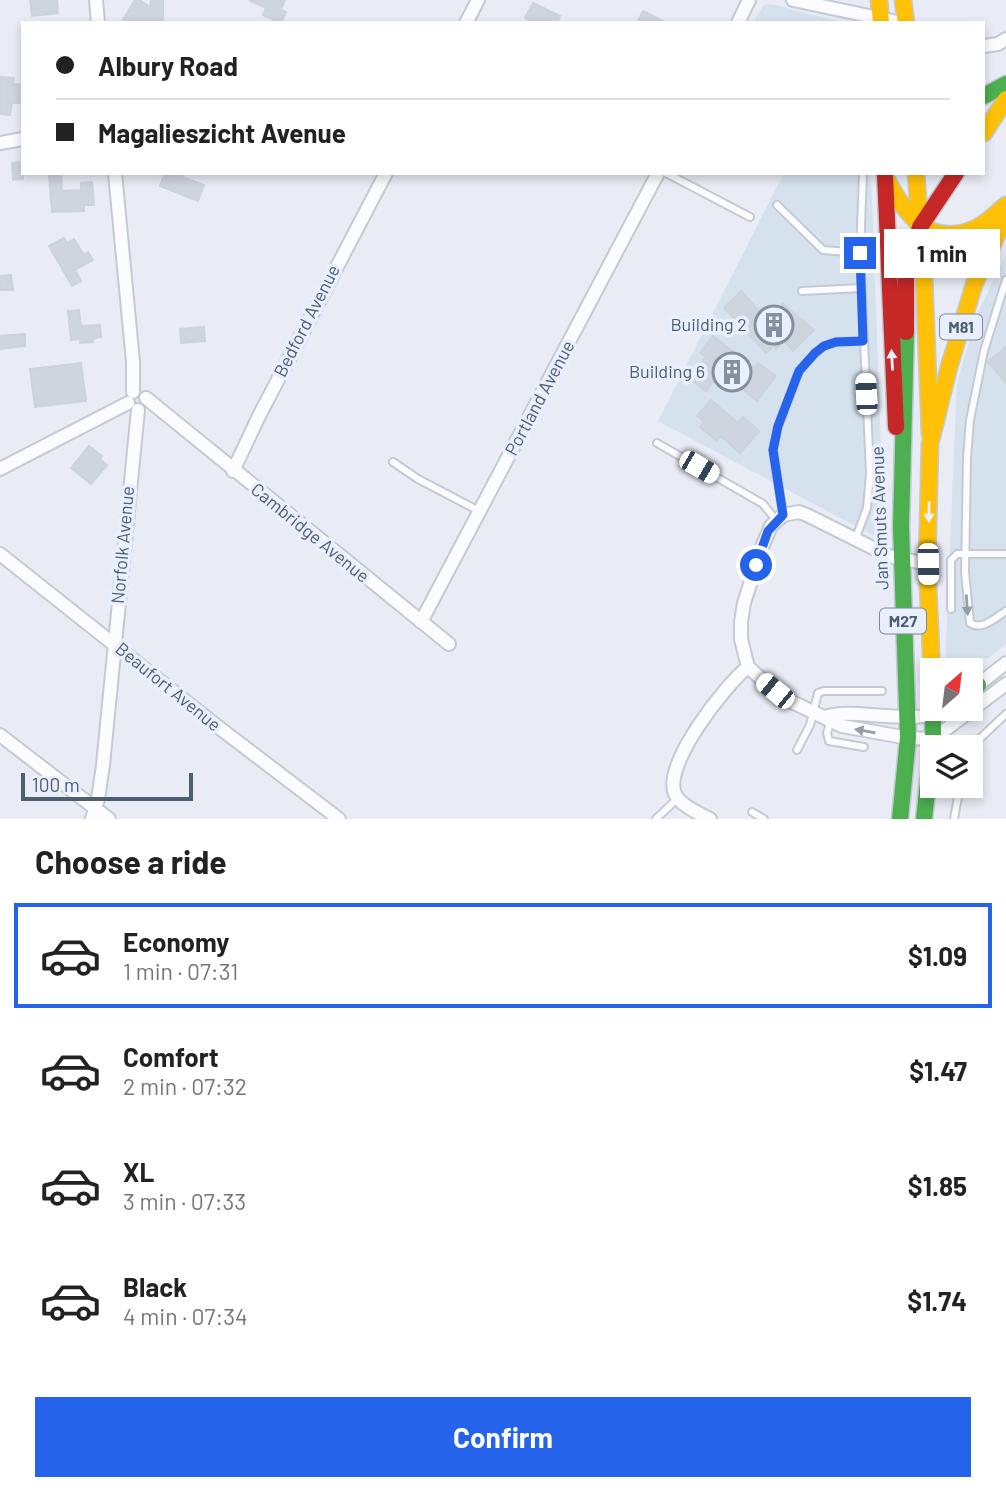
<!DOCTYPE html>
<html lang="en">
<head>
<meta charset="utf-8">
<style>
	:root { --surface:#fff; --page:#f2f2f2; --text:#222; --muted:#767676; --line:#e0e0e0; --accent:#2563eb }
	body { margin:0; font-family:Barlow,sans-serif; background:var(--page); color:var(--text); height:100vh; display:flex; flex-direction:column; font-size:26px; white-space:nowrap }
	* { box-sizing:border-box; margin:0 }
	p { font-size:23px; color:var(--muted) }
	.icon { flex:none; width:38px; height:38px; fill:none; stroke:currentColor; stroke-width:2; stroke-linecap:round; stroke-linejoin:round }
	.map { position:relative; height:819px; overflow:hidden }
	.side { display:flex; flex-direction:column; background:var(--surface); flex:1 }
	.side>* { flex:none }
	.top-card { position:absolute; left:21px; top:21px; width:964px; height:154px; border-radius:0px; box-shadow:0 4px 10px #0003; display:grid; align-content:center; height:154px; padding:0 35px; background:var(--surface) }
	.needle { width:46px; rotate:28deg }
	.tools { position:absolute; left:920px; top:658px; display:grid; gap:14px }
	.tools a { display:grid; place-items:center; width:63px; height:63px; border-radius:0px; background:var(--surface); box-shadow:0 4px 10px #0003; font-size:35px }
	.scale { position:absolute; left:21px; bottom:18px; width:172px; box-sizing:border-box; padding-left:7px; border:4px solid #4b5f71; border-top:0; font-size:19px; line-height:24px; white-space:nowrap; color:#4b5f71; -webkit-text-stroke:5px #e9effe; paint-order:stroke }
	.end { position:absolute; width:32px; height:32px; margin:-16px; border:9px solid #2563eb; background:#fff; box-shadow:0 0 0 4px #fff }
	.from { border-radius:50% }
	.bubble { position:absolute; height:49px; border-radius:0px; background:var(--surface); box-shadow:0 4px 10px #0003; font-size:23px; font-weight:700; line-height:49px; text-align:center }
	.car { position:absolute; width:21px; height:42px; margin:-21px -10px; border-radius:9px; box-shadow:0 0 5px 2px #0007; background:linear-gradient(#fff 24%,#345 0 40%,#fff 0 76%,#345 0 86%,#fff 0) }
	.top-card b { display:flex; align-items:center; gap:24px; height:66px; font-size:26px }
	.top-card b+b { border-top:2px solid var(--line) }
	.top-card i { width:18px; height:18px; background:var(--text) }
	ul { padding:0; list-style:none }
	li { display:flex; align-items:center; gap:21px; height:105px; margin:0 14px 10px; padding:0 21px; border:4px solid transparent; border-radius:0px }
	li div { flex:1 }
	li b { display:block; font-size:26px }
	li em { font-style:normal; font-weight:700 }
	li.active { border-color:var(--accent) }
	li>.icon { width:63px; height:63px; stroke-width:1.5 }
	h2 { padding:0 35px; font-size:32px; line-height:84px }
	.button { display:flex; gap:14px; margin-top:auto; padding:14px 35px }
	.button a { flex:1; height:80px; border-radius:0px; background:var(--accent); color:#fff; font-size:28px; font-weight:700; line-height:80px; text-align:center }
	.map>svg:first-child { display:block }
	.commercial { fill:#d5e2ee }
	.building { fill:#cfd5df; stroke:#ccd3dd; stroke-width:2 }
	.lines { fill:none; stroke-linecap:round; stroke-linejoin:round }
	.lane-casing { stroke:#c4cad4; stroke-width:10 }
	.street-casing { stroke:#c4cad4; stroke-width:16 }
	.fast-casing { stroke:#c2c9d3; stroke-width:19 }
	.slow-casing { stroke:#c2c9d3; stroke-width:19 }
	.jam-casing { stroke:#c2c9d3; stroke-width:19 }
	.lane { stroke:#fcfcfe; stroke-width:6 }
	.street { stroke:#fcfcfe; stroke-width:12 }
	.fast { stroke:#4caf50; stroke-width:16 }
	.slow { stroke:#ffc107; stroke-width:16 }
	.jam { stroke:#c62828; stroke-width:16 }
	.oneway { fill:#e9effe }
	.oneway2 { fill:#929ea9 }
	.route { stroke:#2563eb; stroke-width:9 }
	.labels { text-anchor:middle; stroke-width:7; stroke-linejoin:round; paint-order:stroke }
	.shield { fill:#e9effe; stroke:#7a8a9b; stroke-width:2 }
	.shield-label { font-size:16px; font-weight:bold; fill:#4b5f71 }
	.street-label { font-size:18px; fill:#4b5f71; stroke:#e9effe }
	.poi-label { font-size:18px; fill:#4b5f71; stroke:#e9effe; text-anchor:end }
</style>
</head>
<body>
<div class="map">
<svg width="1006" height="819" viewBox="0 0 1006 819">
	<rect width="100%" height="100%" fill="#e9ecf5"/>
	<path class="commercial" d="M767,4H771L845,23H753L763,6Z
		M784,173H871L884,528L874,536L658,421Z
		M1006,255V644L989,658L945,666L957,382L978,312Z"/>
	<path class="building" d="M30,0H57L58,13L32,16Z
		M135,0H140L150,7L151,0H163V21L142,20L140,23H121Z
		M249,0H285L281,10L286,12L281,23L263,15L266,8Z
		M533,3L560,16L557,23H533L525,18Z
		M643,11L666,23H637Z
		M0,77L14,78L13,84L23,85V103H12L10,115L0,114Z
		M23,162V179L13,180L12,163Z
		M165,173H183L182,177L204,185L198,201L160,186Z
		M61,174L62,191L81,190V183L92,182L94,205H84V211L52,212L49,175Z
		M64,238L67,243L74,239L84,255L88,252L93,260L75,270L81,281L72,286L49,246Z
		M11,275L13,290H0V276Z
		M741,291L768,321L783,304L814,330L793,351L784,341L776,349L774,346L766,353L724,308Z
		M79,310L81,326L100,325L101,337L94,338L93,342L80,343V339L71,340L68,311Z
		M204,327L205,341L181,343L180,329Z
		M25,334V346L0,349V336Z
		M713,336L754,368L758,363L776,376L757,401L727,377L722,383L716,378L706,391L689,378L706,357L700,353Z
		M1006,347V383L988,362Z
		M81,363L86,401L35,407L30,369Z
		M711,400L738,423L743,417L759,431L740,453L721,436L717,441L700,427L704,422L697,416Z
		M89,446L102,456L100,459L107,465L91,484L71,468Z"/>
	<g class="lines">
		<defs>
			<path id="lane" d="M666,173L750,217
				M777,205L823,250L860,253
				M1006,280L984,351L970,420L967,458L965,572L970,623C982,631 995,618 1006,611
				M802,291L861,288
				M657,443L763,504L776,520
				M393,462L418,479L479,511
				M783,515L773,450L778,427L799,371L815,353L824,346L836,342L863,341
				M855,540L867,508L870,473L860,253L863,173
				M951,609V560L957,554H1006
				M831,720L827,733L829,741L864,747
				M971,747L1006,714
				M797,750L810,725L818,693L824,691H882
				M752,812L764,819
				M656,819L678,798
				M954,819L960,786"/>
			<path id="street" d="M96,0L98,23
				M793,0L902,23
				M466,23L478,0
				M738,23L749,0
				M984,46L998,44L1006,39
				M0,143L23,139
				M115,173L133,362V392
				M146,398L449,644
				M0,469L128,403
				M233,471L259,416L386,173
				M0,554L213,723L339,819
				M927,564L889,556L807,515L799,512L783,515L771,526L762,547L744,603L741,622V639L748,667L775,691L790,701L842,726L908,738L933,739L1006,684
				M421,622L658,173
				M974,688L1006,663
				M824,717C830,716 836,714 841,714C863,712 922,723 938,712
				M0,735L109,819
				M92,819L98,799L103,765L138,410
				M710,819C699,813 681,806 675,794C662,765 726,684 748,667"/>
			<path id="fast" d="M984,96L1006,84
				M971,685H978
				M900,819L908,738L901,526L906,332
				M924,819L933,739V709"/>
			<path id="slow" d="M879,0L881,23
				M903,0L906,23
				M984,133L1006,99
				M916,173L924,277L930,434
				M885,176C904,213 929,250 976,228C987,223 996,213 1006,205
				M933,697L927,564L930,444L949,367L974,285L1006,215"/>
			<path id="jam" d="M885,174L896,427
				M906,332V276L920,227L956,173"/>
		</defs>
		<use href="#lane" class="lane-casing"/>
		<use href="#street" class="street-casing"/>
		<use href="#fast" class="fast-casing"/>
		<use href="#slow" class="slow-casing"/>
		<use href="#jam" class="jam-casing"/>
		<use href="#lane" class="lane"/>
		<use href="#street" class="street"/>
		<use href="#fast" class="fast"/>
		<use href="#slow" class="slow"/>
		<use href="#jam" class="jam"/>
	</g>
	<defs><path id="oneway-solid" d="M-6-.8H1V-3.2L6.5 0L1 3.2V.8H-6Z" transform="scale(1.75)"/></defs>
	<g class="oneway">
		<use href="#oneway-solid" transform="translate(892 360) rotate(-93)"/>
		<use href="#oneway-solid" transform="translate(929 512) rotate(91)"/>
	</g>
	<g class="oneway2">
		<use href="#oneway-solid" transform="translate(967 605) rotate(86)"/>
		<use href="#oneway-solid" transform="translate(865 731) rotate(-170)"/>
	</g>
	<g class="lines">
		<path class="route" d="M756,565L768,531L783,515L773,450L778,426L799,371L815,353L824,346L836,342L863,341L860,253"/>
	</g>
	<defs>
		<symbol id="building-ring" viewBox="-11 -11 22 22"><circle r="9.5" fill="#e9effe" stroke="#82909f" stroke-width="1.5"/><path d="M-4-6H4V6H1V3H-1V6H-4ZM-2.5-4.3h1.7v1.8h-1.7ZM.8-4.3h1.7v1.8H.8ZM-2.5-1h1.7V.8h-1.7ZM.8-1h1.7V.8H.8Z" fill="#82909f"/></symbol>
	</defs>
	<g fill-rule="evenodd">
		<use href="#building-ring" x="752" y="303" width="44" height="44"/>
		<use href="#building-ring" x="710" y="350" width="44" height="44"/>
	</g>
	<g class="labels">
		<g class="shield">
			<rect x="940" y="314.5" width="42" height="25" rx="5"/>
			<rect x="880" y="608.5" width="46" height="25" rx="5"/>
		</g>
		<g class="shield-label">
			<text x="961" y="333">M81</text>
			<text x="903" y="627">M27</text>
		</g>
		<g class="street-label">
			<text transform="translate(307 321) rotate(-63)" y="6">Bedford Avenue</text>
			<text transform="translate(540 398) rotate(-62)" y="6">Portland Avenue</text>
			<text transform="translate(880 518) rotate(-92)" y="6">Jan Smuts Avenue</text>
			<text transform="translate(310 533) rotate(39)" y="6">Cambridge Avenue</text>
			<text transform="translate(123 545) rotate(-85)" y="6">Norfolk Avenue</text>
			<text transform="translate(168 687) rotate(39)" y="6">Beaufort Avenue</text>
		</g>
		<g class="poi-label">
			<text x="747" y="331">Building 2</text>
			<text x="705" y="378">Building 6</text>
		</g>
	</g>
</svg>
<div class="tools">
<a><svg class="needle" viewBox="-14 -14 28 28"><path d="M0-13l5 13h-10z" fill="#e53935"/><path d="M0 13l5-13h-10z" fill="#767676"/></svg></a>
<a><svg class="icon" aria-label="layers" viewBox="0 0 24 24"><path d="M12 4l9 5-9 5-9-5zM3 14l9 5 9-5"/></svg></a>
</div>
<div class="scale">100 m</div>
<i class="end from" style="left:756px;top:565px"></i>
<i class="end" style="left:860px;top:253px"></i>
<div class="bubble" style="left:884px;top:229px;width:116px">1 min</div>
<i class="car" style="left:866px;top:394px;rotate:357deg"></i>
<i class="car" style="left:699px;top:467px;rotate:120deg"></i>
<i class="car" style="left:928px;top:564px;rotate:179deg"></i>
<i class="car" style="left:775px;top:691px;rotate:309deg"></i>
<div class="top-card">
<b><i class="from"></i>Albury Road</b>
<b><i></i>Magalieszicht Avenue</b>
</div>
</div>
<section class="side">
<h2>Choose a ride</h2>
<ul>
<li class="active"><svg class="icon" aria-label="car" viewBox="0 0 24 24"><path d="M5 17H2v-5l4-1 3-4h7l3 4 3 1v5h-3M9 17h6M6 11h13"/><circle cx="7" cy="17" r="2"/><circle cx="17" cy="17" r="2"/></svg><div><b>Economy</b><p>1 min · 07:31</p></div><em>$1.09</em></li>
<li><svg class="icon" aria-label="car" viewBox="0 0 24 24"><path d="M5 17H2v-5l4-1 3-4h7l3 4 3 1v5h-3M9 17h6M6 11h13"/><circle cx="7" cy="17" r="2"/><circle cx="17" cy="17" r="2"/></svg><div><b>Comfort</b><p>2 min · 07:32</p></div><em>$1.47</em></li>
<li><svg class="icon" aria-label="car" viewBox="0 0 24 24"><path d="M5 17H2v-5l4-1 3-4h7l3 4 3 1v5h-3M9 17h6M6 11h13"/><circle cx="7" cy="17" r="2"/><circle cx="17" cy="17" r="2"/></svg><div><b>XL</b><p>3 min · 07:33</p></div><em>$1.85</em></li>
<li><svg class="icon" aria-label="car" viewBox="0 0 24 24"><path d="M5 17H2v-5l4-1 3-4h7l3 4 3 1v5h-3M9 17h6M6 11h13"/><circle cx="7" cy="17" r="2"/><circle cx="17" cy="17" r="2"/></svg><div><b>Black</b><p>4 min · 07:34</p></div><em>$1.74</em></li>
</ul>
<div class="button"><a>Confirm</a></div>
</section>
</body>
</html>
